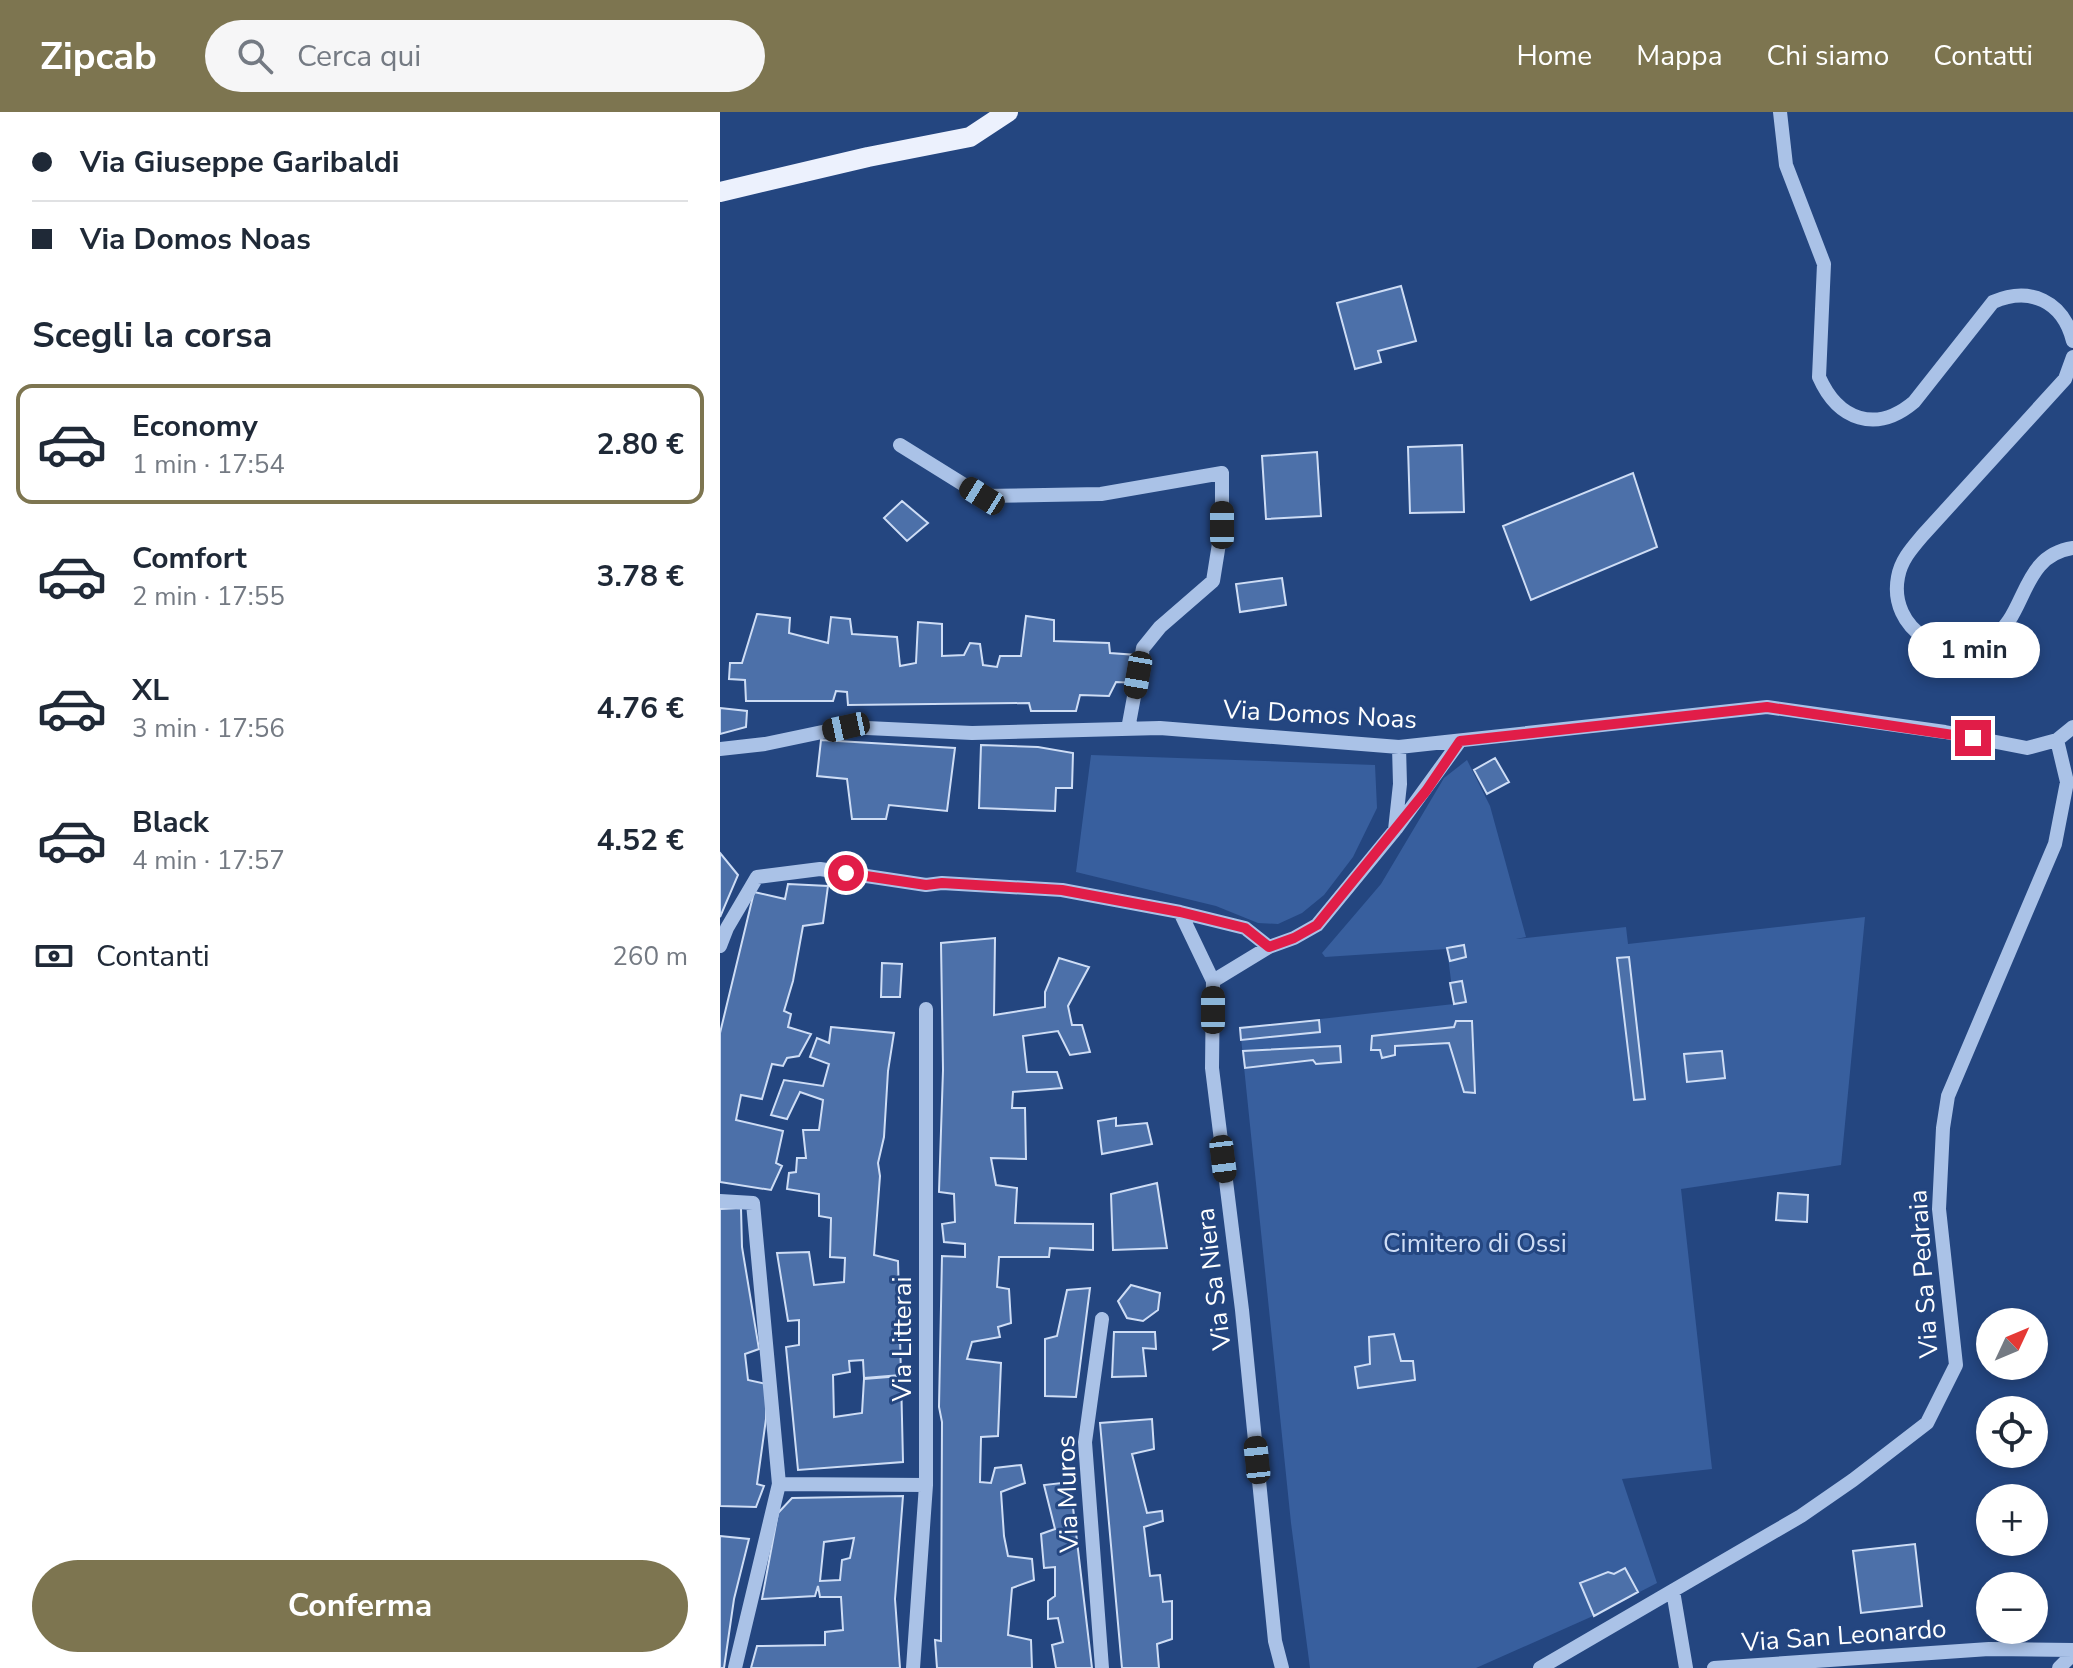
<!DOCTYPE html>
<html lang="it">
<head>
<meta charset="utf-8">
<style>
	:root { --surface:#fff; --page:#f6f6f7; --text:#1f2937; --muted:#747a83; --line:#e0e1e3; --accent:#7d7550 }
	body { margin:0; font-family:"Nunito Sans",sans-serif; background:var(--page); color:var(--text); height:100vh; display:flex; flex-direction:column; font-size:30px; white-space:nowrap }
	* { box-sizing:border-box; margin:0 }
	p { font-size:26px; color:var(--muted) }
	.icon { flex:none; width:44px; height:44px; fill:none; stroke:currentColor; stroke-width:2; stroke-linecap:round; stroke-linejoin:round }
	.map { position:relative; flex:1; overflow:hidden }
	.sheet { display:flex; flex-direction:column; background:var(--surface); width:720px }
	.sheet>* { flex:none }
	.banner { display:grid; align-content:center; height:176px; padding:0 32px; background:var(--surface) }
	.needle { width:52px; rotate:46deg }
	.fabs { position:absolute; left:1256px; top:1196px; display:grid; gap:16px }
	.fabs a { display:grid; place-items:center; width:72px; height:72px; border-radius:50%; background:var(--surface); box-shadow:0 4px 12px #0003; font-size:40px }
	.end { position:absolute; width:36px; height:36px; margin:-18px; border:10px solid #e11d48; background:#fff; box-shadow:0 0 0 4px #fff }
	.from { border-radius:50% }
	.bubble { position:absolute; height:56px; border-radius:28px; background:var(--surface); box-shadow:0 4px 12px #0003; font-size:26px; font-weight:700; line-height:56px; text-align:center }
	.car { position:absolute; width:24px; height:48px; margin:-24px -12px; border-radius:10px; box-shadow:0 0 6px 2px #0007; background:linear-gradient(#222 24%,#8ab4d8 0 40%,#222 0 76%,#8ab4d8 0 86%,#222 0) }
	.banner b { display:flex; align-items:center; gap:28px; height:76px; font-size:30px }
	.banner b+b { border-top:2px solid var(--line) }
	.banner i { width:20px; height:20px; background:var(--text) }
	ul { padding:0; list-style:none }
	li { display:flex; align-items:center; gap:24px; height:120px; margin:0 16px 12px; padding:0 16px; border:4px solid transparent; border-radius:16px }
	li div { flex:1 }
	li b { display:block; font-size:30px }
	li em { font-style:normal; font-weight:700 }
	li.current { border-color:var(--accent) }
	li>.icon { width:72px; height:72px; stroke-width:1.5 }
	h2 { padding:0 32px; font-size:36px; line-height:96px }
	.pay { display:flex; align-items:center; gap:20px; height:88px; padding:0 32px; font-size:30px }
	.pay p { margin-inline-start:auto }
	.button { display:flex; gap:16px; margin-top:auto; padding:16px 32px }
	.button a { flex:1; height:92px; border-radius:48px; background:var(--accent); color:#fff; font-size:32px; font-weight:700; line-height:92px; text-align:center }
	header { display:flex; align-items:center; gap:48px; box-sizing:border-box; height:112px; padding:0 40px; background:var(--accent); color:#fff }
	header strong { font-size:38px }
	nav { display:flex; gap:44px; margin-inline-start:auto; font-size:28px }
	.search { width:560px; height:72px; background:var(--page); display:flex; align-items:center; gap:20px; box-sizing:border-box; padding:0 28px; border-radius:44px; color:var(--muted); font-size:30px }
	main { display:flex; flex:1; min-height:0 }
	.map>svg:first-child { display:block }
	.green { fill:#385f9e }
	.building { fill:#4c70a9; stroke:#ceddf5; stroke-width:2; fill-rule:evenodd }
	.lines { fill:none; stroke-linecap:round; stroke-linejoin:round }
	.minor { stroke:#aac2e7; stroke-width:14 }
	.major { stroke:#ecf1fd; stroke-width:20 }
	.route { stroke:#e11d48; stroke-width:10 }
	.labels { text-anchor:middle; stroke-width:6; stroke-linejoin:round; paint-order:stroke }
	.street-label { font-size:26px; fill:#fff; stroke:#244680 }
	.park-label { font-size:26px; fill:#ceddf5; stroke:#244680 }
</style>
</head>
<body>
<header>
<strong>Zipcab</strong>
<div class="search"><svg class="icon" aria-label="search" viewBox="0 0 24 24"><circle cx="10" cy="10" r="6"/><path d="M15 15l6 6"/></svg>Cerca qui</div>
<nav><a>Home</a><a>Mappa</a><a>Chi siamo</a><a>Contatti</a></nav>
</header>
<main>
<section class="sheet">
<div class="banner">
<b><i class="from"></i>Via Giuseppe Garibaldi</b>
<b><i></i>Via Domos Noas</b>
</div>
<h2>Scegli la corsa</h2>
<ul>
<li class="current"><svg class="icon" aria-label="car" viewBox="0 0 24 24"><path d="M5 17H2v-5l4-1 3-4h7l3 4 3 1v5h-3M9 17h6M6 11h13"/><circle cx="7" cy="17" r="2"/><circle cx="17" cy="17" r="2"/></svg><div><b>Economy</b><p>1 min · 17:54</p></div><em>2.80 €</em></li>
<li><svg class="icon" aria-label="car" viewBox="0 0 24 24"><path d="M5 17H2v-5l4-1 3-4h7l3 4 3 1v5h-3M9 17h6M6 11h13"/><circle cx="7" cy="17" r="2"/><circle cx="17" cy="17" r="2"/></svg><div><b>Comfort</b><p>2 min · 17:55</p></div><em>3.78 €</em></li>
<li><svg class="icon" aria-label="car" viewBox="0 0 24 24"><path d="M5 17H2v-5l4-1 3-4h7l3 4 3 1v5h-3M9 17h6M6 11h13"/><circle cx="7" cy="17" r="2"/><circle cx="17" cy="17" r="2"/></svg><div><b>XL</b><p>3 min · 17:56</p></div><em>4.76 €</em></li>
<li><svg class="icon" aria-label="car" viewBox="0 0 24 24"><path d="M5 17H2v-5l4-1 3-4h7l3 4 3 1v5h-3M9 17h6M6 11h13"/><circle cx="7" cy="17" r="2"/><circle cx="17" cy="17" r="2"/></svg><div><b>Black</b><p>4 min · 17:57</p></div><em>4.52 €</em></li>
</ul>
<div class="pay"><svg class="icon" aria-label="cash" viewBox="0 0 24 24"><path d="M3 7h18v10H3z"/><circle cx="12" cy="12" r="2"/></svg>Contanti<p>260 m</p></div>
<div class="button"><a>Conferma</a></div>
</section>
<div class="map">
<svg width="1353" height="1556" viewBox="0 0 1353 1556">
	<rect width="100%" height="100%" fill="#244680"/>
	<path class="green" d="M371,643L655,653L657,696L633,745L604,783L582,801L558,812L538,811L496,794L356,760Z
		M747,648L770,694L806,825L796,827L906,815L908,832L1145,805L1121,1053L961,1077L992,1357L902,1367L937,1471L873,1504L756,1556H590L571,1411L520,916L734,892L727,837L605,845L602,841L661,772L724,666Z"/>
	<path class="building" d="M681,174L696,229L658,239L661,250L635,257L617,191Z
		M742,333L744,400L690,401L688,335Z
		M597,340L601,404L546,407L542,344Z
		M913,361L937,435L811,488L783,414Z
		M182,389L208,411L187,429L164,406Z
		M562,466L566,493L520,500L516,472Z
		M37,502L70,506L69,521L108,531L111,505L130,507L132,522L177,525L180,554L196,551L198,510L222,512V544L244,543L250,531L260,532L263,553L277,555L280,544H301L306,504L334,508V529L389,531L390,541L417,543L416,571L396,570L389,584L360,583L356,599H311L309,591L128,593L127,580L116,579L113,589H26L25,568L9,567L10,551H22Z
		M0,596L27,599L26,615L0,622Z
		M101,628L235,636L227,699L169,693L166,707H132L127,667L97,664Z
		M261,633L318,635L353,641L352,676H336L335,699L259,696Z
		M775,646L789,670L767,682L754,658Z
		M0,741L18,763L0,805Z
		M68,772L108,774L103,811L83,814L73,869L64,899L71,902L68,915L91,922L79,944L67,946L63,954L52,952L42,987L21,983L16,1008L63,1019L56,1051L62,1054L51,1078L0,1070V921L34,780L65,787Z
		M275,826L274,903L325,895V880L339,846L369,855L348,894L352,913H362L370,940L350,943L338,919L303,924L307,960H337L342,976L293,980L292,996H305L306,1047L271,1046L276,1073L297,1076L295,1111L373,1112V1138L330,1136L329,1145H279L277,1175L289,1177L291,1211L278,1215L280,1225L252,1230L247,1247L281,1251L278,1324L261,1325L260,1370L271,1371L275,1356L301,1353L305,1371L281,1380L284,1424L288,1444L312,1447L314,1468L292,1476L288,1523L311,1528L312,1556H217L215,1528L221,1529L222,1310L219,1295L222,1144L245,1145V1132L224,1130L222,1112L235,1110L234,1082L219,1080L223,958L221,831Z
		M744,833L746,845L730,849L727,836Z
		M909,845L925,987L914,988L897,846Z
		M162,851L182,852L180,885H161Z
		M742,869L746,890L734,892L730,871Z
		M599,908L600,920L521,928L520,916Z
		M736,909H752L755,981L744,980L729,931L675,934V943L662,946L660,938H651L652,924L734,915Z
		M111,915L174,921L168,959L164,1025L158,1051L160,1064L154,1143L178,1149L181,1263L144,1266L143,1248L129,1249L130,1260L113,1263L114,1305L142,1301L144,1267L181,1264L183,1350L78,1358L66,1235L79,1233V1208L68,1209L57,1141L89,1140L94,1173L124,1170L125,1146L110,1145L111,1106L99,1104V1082L67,1077L69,1061L76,1060L77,1046H86L83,1018H99L103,988L80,980L67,1007L51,1003L64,968L103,974L109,952L90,945L97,926L109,931Z
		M620,934L621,950L596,952L593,948L525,956L523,939Z
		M1002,939L1005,966L967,970L964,942Z
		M396,1006V1014L427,1011L432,1032L382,1042L378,1009Z
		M437,1071L447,1136L393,1138L391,1082Z
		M1058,1081L1088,1083L1087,1110L1056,1108Z
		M21,1096L22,1135L39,1237L25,1242L28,1268L46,1272V1307L37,1372L44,1374L36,1395L0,1394V1097Z
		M411,1173L440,1181L438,1198L423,1209L407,1206L398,1189Z
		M370,1176L356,1285L325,1284V1227L337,1224L347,1178Z
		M394,1220H435L436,1237L423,1236L426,1264L392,1265Z
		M674,1222L681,1249H693L695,1268L638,1276L635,1255L650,1252L649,1225Z
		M432,1307L434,1337L412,1342L427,1401L442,1399L443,1409L424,1415L430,1464L440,1463L443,1490L452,1489V1527L437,1532L439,1556H402L380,1311Z
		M350,1370L372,1556H336L332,1533L343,1530L338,1506L328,1507V1489L335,1484V1455L324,1456L321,1422L335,1417L324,1373Z
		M183,1384L175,1487L180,1556H31L37,1534L105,1533V1520L123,1518L121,1485H100L98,1474L95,1484L42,1487L58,1401L72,1386ZM134,1426L130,1446L122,1448L120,1468L100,1469L104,1430Z
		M0,1424L29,1427L14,1487L4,1556H0Z
		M1195,1432L1202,1494L1141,1501L1133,1439Z
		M905,1456L918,1480L874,1504L860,1471L888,1460L894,1462Z"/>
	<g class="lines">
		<path class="minor" d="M1060,0L1066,53L1104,152L1099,265C1118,308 1156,322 1194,290L1273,190C1310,174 1343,189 1353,229
			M1353,245L1345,267L1203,423C1192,436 1181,448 1178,465C1168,517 1226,553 1270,527C1308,505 1299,444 1353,436
			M180,333L262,384L381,382L502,361V413L493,469L440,515L423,536L408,617
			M0,637L45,632L126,615L252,621L440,616L679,635L1047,595L1225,620L1307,636L1337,628L1353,615
			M676,717L740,629
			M460,800L493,869L492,956L522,1198L555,1529L562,1556
			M0,834L7,816L37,765L100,757L206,773L222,771L342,778L460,800L525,816L549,835
			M493,869L549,835L574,826L597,813L675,718L680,672L679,635
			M0,1089L33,1091L59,1372L15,1556
			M59,1372L206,1373
			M953,1479L966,1556
			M193,1556L206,1373V897
			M382,1556L365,1330L382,1207
			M820,1556L1081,1404L1133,1368L1207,1311L1236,1253L1219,1097L1223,1016L1228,984L1335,732L1347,670L1337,628
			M994,1556L1269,1537L1353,1538
			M1339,1556L1353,1542"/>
		<path class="major" d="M0,80L148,45L250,25L288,0"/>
	</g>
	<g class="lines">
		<path class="route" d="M126,761L206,773L222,771L342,778L460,800L525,816L549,835L574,826L597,813L706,679L740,629L1047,595L1253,626"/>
	</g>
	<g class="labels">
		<g class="street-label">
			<text transform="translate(600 602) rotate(3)" y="9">Via Domos Noas</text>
			<text transform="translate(1203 1162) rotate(-94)" y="9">Via Sa Pedraia</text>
			<text transform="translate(493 1167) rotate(-97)" y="9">Via Sa Niera</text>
			<text transform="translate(182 1227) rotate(-90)" y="9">Via Litterai</text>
			<text transform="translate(347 1382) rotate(-92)" y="9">Via Muros</text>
			<text transform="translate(1124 1523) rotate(-4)" y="9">Via San Leonardo</text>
		</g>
		<g class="park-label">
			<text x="755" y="1140">Cimitero di Ossi</text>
		</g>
	</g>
</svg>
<div class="fabs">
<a><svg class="needle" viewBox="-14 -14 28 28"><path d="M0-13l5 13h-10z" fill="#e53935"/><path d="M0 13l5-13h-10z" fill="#747a83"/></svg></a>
<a><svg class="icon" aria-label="locate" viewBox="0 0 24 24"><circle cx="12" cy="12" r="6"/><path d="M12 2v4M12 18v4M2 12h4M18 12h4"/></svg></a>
<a>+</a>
<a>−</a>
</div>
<i class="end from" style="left:126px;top:761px"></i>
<i class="end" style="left:1253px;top:626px"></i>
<div class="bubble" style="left:1188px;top:510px;width:132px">1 min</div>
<i class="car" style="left:262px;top:384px;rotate:302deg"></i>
<i class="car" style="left:502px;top:413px;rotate:0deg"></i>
<i class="car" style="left:418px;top:563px;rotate:190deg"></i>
<i class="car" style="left:126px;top:615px;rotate:258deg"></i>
<i class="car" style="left:493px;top:898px;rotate:0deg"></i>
<i class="car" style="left:503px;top:1047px;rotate:173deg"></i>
<i class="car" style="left:537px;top:1348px;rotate:354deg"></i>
</div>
</main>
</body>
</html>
